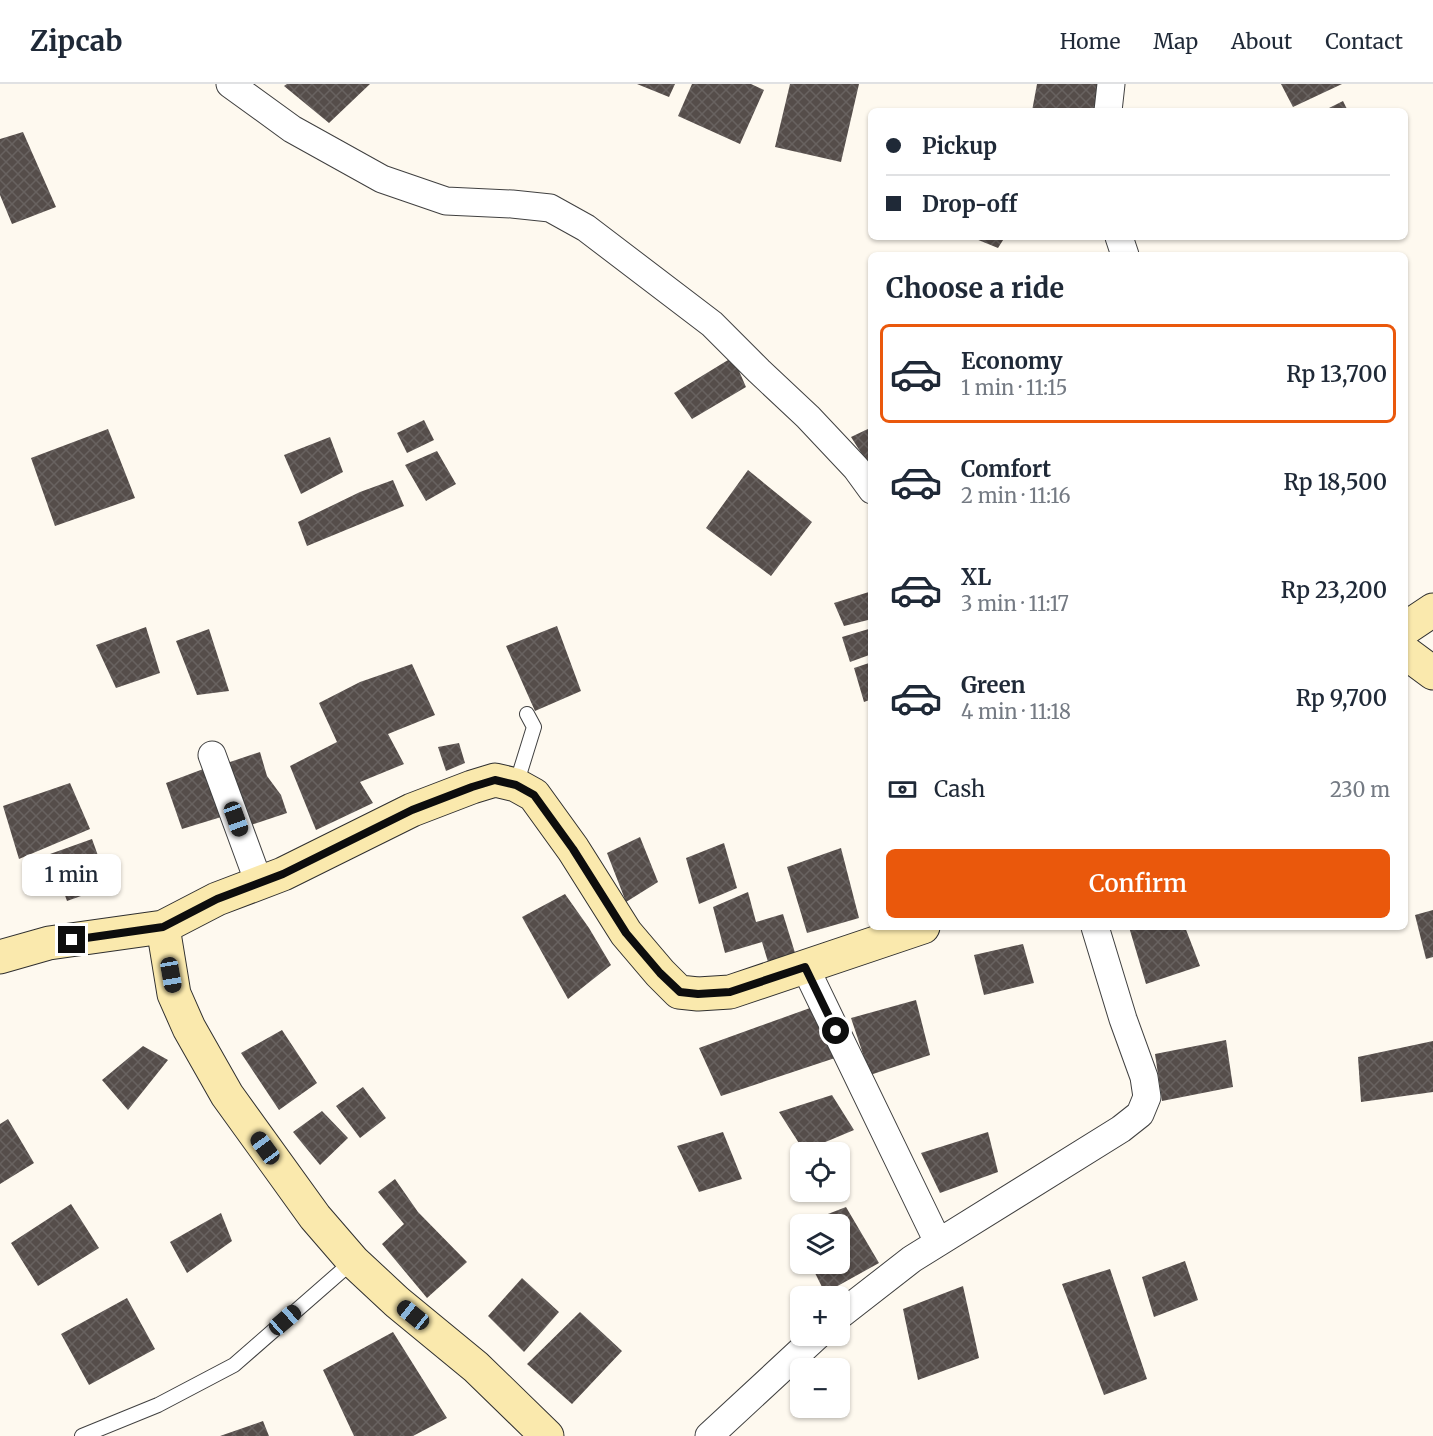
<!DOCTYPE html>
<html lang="en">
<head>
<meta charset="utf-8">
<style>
	:root { --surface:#fff; --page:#f2f2f3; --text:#1f2937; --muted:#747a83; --line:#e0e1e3; --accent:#ea580c }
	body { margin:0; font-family:Merriweather,serif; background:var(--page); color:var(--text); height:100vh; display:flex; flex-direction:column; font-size:22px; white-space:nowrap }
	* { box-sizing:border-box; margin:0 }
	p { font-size:20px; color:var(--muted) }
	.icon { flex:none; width:33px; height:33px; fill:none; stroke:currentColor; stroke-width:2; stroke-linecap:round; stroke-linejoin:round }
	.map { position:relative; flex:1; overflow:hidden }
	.panel { position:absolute; left:868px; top:168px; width:540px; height:678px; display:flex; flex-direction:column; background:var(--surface); border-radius:9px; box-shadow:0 2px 4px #0004 }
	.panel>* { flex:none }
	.guide { position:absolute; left:868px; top:24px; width:540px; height:132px; border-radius:9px; box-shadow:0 2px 4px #0004; display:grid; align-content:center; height:132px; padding:0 18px; background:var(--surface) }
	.buttons { position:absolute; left:790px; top:1058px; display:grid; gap:12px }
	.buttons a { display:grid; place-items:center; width:60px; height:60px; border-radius:9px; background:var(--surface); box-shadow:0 2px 4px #0004; font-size:30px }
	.end { position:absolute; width:27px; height:27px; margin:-14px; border:8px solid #0d0d0d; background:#fff; box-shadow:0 0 0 3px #fff }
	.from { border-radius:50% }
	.bubble { position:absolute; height:42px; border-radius:9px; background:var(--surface); box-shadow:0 2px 4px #0004; font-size:20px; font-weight:600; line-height:42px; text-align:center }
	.car { position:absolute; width:18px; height:36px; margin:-18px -9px; border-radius:8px; box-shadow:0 0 4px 2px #0007; background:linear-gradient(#222 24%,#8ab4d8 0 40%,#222 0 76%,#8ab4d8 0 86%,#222 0) }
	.guide b { display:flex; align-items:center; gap:21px; height:57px; font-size:22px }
	.guide b+b { border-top:2px solid var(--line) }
	.guide i { width:15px; height:15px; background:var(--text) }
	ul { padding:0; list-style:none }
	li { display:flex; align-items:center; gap:18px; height:99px; margin:0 12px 9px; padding:0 6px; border:3px solid transparent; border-radius:9px }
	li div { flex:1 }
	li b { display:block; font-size:22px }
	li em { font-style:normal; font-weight:600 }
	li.selected { border-color:var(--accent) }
	li>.icon { width:54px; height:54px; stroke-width:1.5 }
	h2 { padding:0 18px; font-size:27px; line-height:72px }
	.pay { display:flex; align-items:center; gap:15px; height:66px; padding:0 18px; font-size:22px }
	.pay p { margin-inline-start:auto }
	.primary-button { display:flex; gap:12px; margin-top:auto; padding:12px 18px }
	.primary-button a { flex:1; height:69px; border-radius:9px; background:var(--accent); color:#fff; font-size:24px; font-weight:600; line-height:69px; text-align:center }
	header { display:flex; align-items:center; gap:36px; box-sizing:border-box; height:84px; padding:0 30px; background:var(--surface); border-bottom:2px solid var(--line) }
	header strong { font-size:28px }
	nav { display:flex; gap:33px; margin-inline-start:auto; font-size:21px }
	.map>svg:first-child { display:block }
	.building { fill:url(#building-cross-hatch) }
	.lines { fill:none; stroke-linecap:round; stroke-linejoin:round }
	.lane-casing { stroke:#404040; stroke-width:16 }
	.street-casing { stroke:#404040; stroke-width:29 }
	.secondary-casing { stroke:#2f2f2f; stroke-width:35 }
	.lane { stroke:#fff; stroke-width:14 }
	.street { stroke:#fff; stroke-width:27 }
	.secondary { stroke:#fae9ad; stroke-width:33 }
	.route { stroke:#0d0d0d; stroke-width:8 }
</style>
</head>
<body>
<header>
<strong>Zipcab</strong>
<nav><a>Home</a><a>Map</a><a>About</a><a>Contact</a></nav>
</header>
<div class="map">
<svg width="1433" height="1352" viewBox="0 0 1433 1352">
	<defs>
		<pattern id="building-cross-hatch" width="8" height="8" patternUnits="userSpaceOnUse" patternTransform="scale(1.5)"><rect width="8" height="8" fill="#554d4a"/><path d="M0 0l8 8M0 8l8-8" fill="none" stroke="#686260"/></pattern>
	</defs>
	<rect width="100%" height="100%" fill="#fef9ef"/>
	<path class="building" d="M287,0H370L329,39L284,2Z
		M637,0H675L669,13Z
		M692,0H751L764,6L740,60L678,32Z
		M790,0H859L841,78L775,63Z
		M1037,0H1101L1096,27H1032Z
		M1281,0H1342L1293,23Z
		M1343,17L1348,27H1323Z
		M23,48L56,123L12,140L0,111V55Z
		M971,153H1005L998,164Z
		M733,273L746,303L692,335L674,309Z
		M424,336L434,356L407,369L397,349Z
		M872,343V386L851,353Z
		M108,345L135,414L55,442L31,374Z
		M330,353L343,388L301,410L284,371Z
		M437,367L456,400L426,417L405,381Z
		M748,386L812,438L771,492L706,444Z
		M393,396L404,422L307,462L298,438L360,408Z
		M872,507V535L844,542L834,519Z
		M557,542L581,607L535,627L506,562Z
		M146,543L160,589L116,604L96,561Z
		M872,544V570L850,578L842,553Z
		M209,545L229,607L197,611L176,557Z
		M872,578V615L864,618L854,584Z
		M412,580L435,631L388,650L404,680L360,698L373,719L316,746L290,682L337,658L319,619L360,598Z
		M459,659L465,679L446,687L438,663Z
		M260,668L267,692L281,711L287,729L242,744L218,682Z
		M214,681L231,730L182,745L166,699Z
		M70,699L90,745L19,775L3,722Z
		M640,753L658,798L626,818L607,769Z
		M92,755L109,802L67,817L50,770Z
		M724,759L737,804L699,820L686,774Z
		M841,764L859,834L807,849L787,783Z
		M748,808L756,838L783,830L796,872L768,878L762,858L725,869L713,823Z
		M565,810L589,844L611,881L568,915L522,833Z
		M1433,826V873L1426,875L1415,831Z
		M1129,843H1185L1200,882L1146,900Z
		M1023,860L1034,899L984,911L974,871Z
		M916,916L930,971L870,991L851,934Z
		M810,924L835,974L721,1012L699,964Z
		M282,946L317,999L279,1026L241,969Z
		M1226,956L1233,1003L1162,1017L1155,970Z
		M1433,957V1008L1361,1018L1358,973Z
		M143,962L168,976L128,1026L102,996Z
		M363,1003L386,1034L360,1054L336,1022Z
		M832,1011L854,1046L804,1067L779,1028Z
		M322,1027L348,1054L320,1081L293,1048Z
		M8,1035L34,1079L0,1100V1040Z
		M723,1048L742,1095L699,1108L677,1062Z
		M988,1048L998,1088L940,1109L921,1069Z
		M395,1095L418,1128L467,1178L427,1214L382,1160L404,1140L378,1108Z
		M71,1120L99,1164L38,1202L11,1159Z
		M846,1123L879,1179L825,1209L810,1179H840V1140H802Z
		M221,1129L232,1157L187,1189L170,1158Z
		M801,1140V1162L792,1144Z
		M1185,1177L1198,1216L1154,1233L1142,1193Z
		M1110,1185L1147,1295L1104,1311L1062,1200Z
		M522,1194L559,1228L524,1268L488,1232Z
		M963,1202L979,1274L918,1296L903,1225Z
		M127,1214L155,1265L89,1301L61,1250Z
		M580,1228L622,1267L572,1320L527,1280Z
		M393,1248L447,1334L413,1352H354L323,1286Z
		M263,1337L269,1352H220Z"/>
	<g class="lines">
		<defs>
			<path id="lane" d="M516,701L534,643L527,630
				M82,1352L158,1321L234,1281L353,1177"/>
			<path id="street" d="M230,0L292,45L382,95L446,117L512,120L550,124L586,144L712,240L759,287L808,333L856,384L872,406
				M1108,27L1111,0
				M1119,153L1125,171
				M212,671L259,799
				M805,883L938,1158
				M840,1231L912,1175L1121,1045L1140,1030L1147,1013L1144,993L1123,935L1095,843
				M709,1352L818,1251"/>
			<path id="secondary" d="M1406,544L1433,526
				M1406,569L1433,589
				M163,843L174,910L189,944L227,1011L315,1133L353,1177L397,1218L476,1283L547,1352
				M0,873L49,859L163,843L217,815L283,790L412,726L472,703L495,696L516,701L534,711L573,765L626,849L660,889L679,908L698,910L730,908L923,843"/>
		</defs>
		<use href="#lane" class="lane-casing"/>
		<use href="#street" class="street-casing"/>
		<use href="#secondary" class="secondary-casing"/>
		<use href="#lane" class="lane"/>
		<use href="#street" class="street"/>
		<use href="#secondary" class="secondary"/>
	</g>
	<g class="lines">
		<path class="route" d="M72,856L163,843L217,815L283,790L412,726L472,703L495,696L516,701L534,711L573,765L626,849L660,889L680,908L698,910L730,908L805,883L836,947"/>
	</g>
</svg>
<div class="buttons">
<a><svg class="icon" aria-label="locate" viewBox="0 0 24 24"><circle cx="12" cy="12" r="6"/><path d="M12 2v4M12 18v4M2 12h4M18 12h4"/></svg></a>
<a><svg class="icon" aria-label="layers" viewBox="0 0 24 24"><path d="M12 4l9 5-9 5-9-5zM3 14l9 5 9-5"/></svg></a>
<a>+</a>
<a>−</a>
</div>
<i class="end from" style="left:836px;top:947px"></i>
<i class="end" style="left:72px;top:856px"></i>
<div class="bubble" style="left:22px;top:770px;width:99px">1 min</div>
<i class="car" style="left:236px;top:735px;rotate:160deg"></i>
<i class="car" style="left:171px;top:891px;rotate:170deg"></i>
<i class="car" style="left:265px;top:1064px;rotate:324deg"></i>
<i class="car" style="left:413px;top:1231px;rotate:309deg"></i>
<i class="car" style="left:285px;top:1236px;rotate:49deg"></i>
<div class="guide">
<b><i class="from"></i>Pickup</b>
<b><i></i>Drop-off</b>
</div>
<section class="panel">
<h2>Choose a ride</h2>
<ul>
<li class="selected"><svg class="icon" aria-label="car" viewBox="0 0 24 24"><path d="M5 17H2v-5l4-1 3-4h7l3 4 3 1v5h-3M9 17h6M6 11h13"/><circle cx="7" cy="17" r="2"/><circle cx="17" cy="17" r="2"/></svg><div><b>Economy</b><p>1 min · 11:15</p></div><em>Rp 13,700</em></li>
<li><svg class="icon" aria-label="car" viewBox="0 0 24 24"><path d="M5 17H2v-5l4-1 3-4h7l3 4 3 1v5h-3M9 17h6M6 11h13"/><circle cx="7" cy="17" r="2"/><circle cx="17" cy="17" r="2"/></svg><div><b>Comfort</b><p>2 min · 11:16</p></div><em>Rp 18,500</em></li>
<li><svg class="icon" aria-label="car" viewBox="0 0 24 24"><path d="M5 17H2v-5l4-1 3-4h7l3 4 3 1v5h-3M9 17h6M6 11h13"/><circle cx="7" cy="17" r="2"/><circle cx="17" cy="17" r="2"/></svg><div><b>XL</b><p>3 min · 11:17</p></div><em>Rp 23,200</em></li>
<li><svg class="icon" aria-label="car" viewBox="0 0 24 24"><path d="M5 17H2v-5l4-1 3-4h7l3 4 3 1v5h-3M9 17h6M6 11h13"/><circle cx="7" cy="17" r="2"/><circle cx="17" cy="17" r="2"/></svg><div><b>Green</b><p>4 min · 11:18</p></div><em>Rp 9,700</em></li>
</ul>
<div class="pay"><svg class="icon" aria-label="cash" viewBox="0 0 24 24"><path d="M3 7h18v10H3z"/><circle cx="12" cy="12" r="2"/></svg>Cash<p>230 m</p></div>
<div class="primary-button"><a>Confirm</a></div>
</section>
</div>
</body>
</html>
